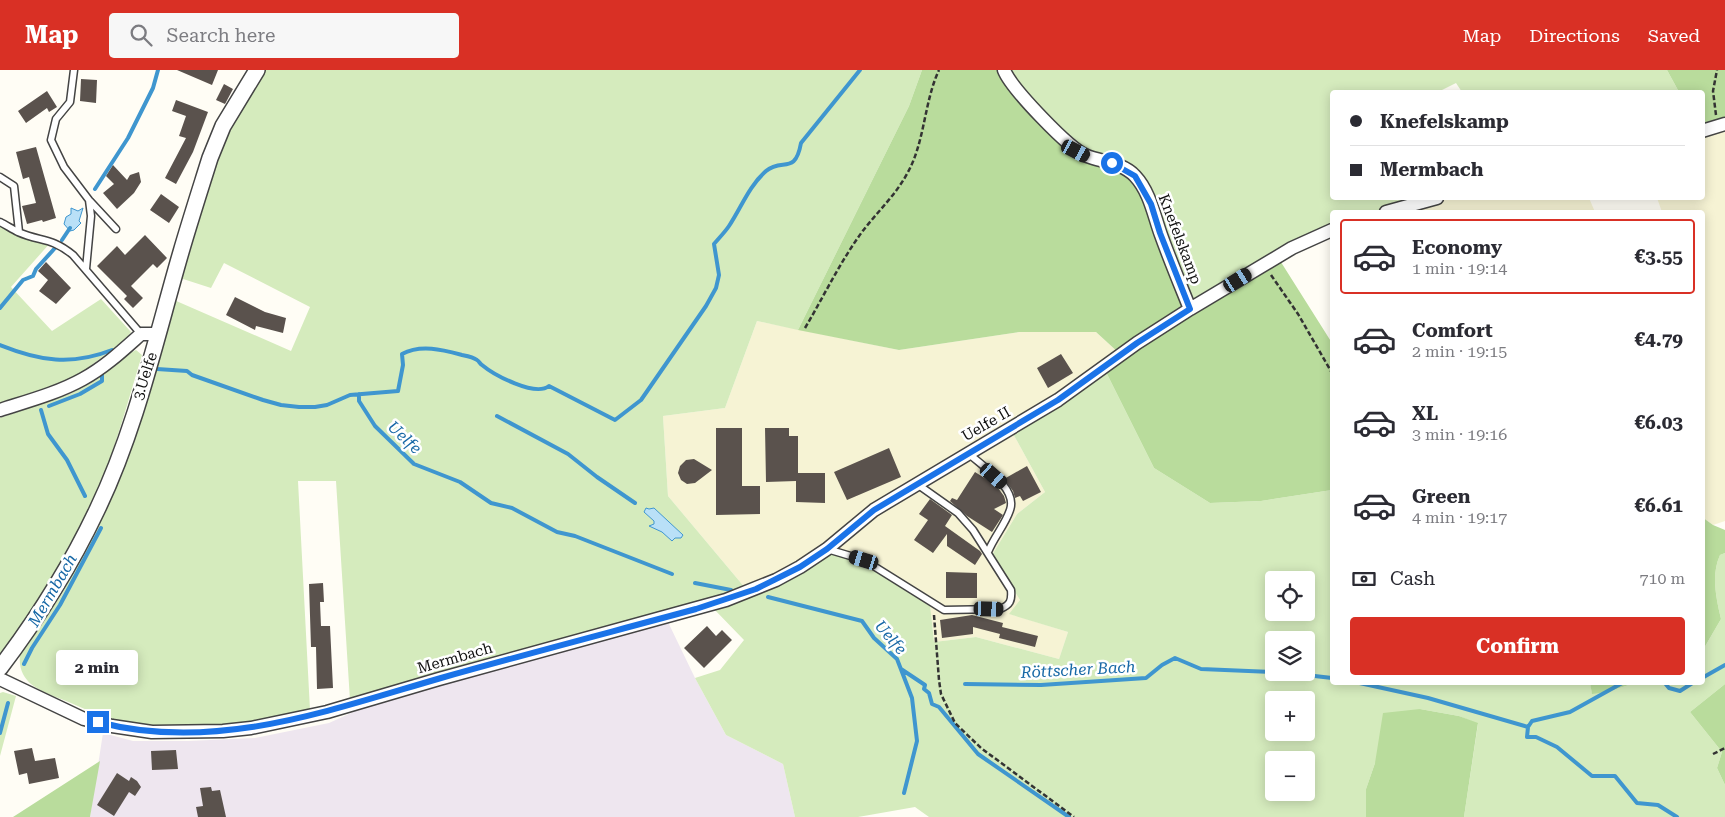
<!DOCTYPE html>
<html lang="en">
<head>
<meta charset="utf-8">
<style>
	:root { --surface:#fff; --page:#f7f7f7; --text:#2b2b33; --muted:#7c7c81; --line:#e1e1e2; --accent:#d93025 }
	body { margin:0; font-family:"Roboto Serif",serif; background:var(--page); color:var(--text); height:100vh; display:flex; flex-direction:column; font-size:19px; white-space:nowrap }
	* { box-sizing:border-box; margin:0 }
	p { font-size:16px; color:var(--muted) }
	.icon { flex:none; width:28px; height:28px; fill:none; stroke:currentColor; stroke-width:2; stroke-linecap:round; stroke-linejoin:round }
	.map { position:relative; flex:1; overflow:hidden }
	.details { position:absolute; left:1330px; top:140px; width:375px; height:475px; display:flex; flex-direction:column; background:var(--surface); border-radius:5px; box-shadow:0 2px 12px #0003 }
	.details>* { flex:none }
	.banner { position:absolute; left:1330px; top:20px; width:375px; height:110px; border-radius:5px; box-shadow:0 2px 12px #0003; display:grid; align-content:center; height:110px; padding:0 20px; background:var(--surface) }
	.buttons { position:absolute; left:1265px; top:501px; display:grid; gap:10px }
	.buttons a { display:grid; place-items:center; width:50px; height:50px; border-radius:5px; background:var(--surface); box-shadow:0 2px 12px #0003; font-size:25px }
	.end { position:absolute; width:22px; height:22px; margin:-11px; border:6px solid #1a73e8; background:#fff; box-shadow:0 0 0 2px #fff }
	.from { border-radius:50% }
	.bubble { position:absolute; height:35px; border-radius:5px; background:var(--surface); box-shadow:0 2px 12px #0003; font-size:16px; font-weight:700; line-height:35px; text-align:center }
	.car { position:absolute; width:15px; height:30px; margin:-15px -8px; border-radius:6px; box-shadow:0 0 4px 1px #0007; background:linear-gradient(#222 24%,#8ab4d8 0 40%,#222 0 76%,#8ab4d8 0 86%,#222 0) }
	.banner b { display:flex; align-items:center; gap:18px; height:48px; font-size:19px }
	.banner b+b { border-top:1px solid var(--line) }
	.banner i { width:12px; height:12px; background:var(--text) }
	ul { padding:9px 0 0; list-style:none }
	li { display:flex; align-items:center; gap:15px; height:75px; margin:0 10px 8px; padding:0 10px; border:2px solid transparent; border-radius:5px }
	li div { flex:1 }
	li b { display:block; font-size:19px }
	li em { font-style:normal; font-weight:700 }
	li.on { border-color:var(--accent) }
	li>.icon { width:45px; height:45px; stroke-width:1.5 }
	.pay { display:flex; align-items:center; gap:12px; height:55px; padding:0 20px; font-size:19px }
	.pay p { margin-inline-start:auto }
	.cta { display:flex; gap:10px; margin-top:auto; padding:10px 20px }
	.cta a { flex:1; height:58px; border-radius:5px; background:var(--accent); color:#fff; font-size:20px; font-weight:700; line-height:58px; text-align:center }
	header { display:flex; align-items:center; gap:30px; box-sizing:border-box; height:70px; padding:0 25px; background:var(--accent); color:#fff }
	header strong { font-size:24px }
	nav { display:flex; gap:28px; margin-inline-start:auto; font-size:18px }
	.search { width:350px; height:45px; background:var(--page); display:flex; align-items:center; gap:12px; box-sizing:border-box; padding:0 18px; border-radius:5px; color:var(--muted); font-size:19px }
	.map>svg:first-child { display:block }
	.industrial { fill:#eee6ef }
	.farmland { fill:#f6f3d4 }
	.green { fill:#d5ebbd; fill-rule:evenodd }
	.forest { fill:#b9dc9c }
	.water { fill:#b9e0f7; stroke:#3f96cf }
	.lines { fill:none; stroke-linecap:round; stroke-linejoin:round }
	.stream { stroke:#3f96cf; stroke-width:4 }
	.building { fill:#5a524d }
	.service-casing { stroke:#444; stroke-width:9 }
	.minor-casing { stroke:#444; stroke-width:15 }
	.tertiary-casing { stroke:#444; stroke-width:18 }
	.path { stroke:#333; stroke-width:2.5; stroke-dasharray:5 2.5; stroke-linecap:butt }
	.service { stroke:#fff; stroke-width:6 }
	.minor { stroke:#fff; stroke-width:12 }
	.tertiary { stroke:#fff; stroke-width:15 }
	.route { stroke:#1a73e8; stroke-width:6 }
	.labels { text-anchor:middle; stroke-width:5; stroke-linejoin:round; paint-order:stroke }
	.street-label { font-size:15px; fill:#111; stroke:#fff }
	.water-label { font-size:16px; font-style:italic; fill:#1768a6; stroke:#fff }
</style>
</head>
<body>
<header>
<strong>Map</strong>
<div class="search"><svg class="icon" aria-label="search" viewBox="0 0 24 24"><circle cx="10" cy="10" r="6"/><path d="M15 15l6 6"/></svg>Search here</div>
<nav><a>Map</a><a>Directions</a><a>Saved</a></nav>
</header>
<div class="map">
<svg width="1725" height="747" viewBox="0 0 1725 747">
	<rect width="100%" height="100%" fill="#fffdf5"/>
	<path class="industrial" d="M667,550L695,608L726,665L783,694L795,747H90L103,663L133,671H188L255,668L329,653L382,629Z"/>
	<path class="farmland" d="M1725,60V451L1713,455L1702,447V142H1662L1657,128H1702L1703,66Z
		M1450,128H1589L1595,142H1410L1409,140Z
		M757,251L899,280L1019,262H1096L1120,284L827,477L746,519L668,426L663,346L725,338Z
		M1011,360L1045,422L1017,444L992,485L1020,530L1010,544L1068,562L1059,589L976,567L934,572L930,534L933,530L831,478L861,451Z"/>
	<path class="green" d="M263,0H922L909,36L798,260L757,251L725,338L663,346L668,426L746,519L350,630L336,411H298L310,640C248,653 186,664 122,651C101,647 81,637 61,629C38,620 17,612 20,584L62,524L82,485L174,230L291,281L310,237L224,193L211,218L180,208L214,98L229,61Z
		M1006,0H1667L1679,22H1462L1456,13L1438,22H1332V128L1423,129L1374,142H1332V157L1192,235L1078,80Z
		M0,153L51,172L11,217L52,261L101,229L131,262L127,268L80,304L59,313L0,334Z
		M136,280L142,285C131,321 121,358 108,394C82,463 42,525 0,586V348L72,323L118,289Z
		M1105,300L1154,398L1210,433L1261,431L1332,420V612H1590L1592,623L1607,622L1635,613L1702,612L1703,580L1721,549C1716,527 1711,505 1720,485L1725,483V614L1690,642L1722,682L1717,698L1725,715V747H1464L1478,654L1459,646L1420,639L1375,693L1366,719V747H929L915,737L858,747H795L783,694L726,665L695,608L720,600L744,570L712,537L828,482L863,492L930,534L934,572L976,567L1059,589L1068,562L1009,544L1020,530L992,485L1017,444L1045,422L1011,360ZM1274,510H1306V542H1274ZM1274,570H1306V602H1274ZM1274,630H1306V662H1274ZM1274,690H1306V722H1274Z
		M3,622L16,626L0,686V623Z"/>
	<path class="forest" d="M922,0H1002L1054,62L1134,107L1187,239L1120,284L1096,262H1019L899,280L798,260L909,36Z
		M1667,0H1725V50L1703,56L1702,22H1679Z
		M1279,189L1332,273V420L1261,431L1210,433L1154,398L1105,300Z
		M1702,447L1713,455L1725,460V483L1720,485C1711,505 1716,527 1721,549L1703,580Z
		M1590,613V612L1635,613L1607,622L1592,624Z
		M1725,614V715L1717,698L1722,682L1690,642Z
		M1420,639L1459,646L1478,653L1464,747H1366V719L1375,693L1383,643Z
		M100,691L90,747H13Z"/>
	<path class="water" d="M71,138L78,141L83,138L79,151L81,153L74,160L70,161L64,154L66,147L71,144Z
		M646,438L649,439L654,438L683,465L681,468H675L672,471L662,462L649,456L654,454V451L644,442Z"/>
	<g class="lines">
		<path class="stream" d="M95,119L128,68L153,18L158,0
			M62,170L70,158
			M0,238L23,210L33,206L36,199L55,178
			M0,275C40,291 71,296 112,280
			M157,299L187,301L192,305L263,330L281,335L299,337H315L327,335L350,325L398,321L403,295L402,284C421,274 443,280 462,285C467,286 473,287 477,290C479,291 480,294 482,295C494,305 535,327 549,316L615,350L641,330L706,236L716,218L719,205L714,174C719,168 725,162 729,156C741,138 749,116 766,101C782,87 795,106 801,73L860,0
			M359,324V331L375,356L414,394L460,412L491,433L512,438L557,462L575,466L672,504
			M49,336L80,324L102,311V305
			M41,340L48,364L67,390L85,426
			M497,346L568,384L597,407L635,433
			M695,513L731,520
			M768,527L862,551L874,568L897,589L912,628L917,671L904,723
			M24,594L32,578L60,535L101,458
			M901,599L925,615L924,619L929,623L932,634L939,637L978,684L1069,747
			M1280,602L1332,608
			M1702,608L1725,595
			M1355,612L1428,628L1528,657
			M1664,612L1669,618L1680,621L1694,612
			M965,614L1041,615L1146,608L1162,595L1175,588L1201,599L1274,602
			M1528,657L1527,667H1536L1557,677L1592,706H1615L1637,733L1658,735L1677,747
			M1528,657L1532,651L1570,642L1624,612
			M0,663L8,633"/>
	</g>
	<path class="building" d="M177,0H218L212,15Z
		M81,9L97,10L96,33L80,31Z
		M224,14L233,19L225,34L216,30Z
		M47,21L57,37L49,42L47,38L26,53L18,41Z
		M176,30L208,42L193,82L176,114L165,108L186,68L179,66L186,46L172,41Z
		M36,77L56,148L43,152L42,150L27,154L22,136L36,133L29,107L23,109L16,82Z
		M113,95L127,110L130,105L139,102L141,112L134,123L117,139L103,123L114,114L106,106Z
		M161,124L179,137L169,153L150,140Z
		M145,165L167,188L157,198L153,194L131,216L143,228L133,238L124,229L127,226L97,196L117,176L125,185Z
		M46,192L71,218L56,234L39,221L48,210L38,201Z
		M235,227L265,242L286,248L283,263L256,256L255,260L226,245Z
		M1061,284L1073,303L1048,318L1037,298Z
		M716,358H742V416H760V444L716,445Z
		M765,358H789V366H798V403H825V433L796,432V411L766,412Z
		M889,378L901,407L847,430L834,402Z
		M694,389L712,400L695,413L687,414L681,410L678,403L680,396L686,390Z
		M1027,396L1041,422L1023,431L1020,426L1015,428L1013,421L1004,409Z
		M975,402L994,414H995L1004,426L1006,433L994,439L1003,445L992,462L967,446L950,431L952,428L957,430Z
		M930,429L952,445L945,456L980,481L982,484L975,495L947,476V464L933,483L914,470L928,450L919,444Z
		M946,502L977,503V528H946Z
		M323,513L324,532H320L321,556H330L333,618L317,619L316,577H311L309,514Z
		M972,545L1003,553L1002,557L1038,566L1035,577L999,568L1000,564L973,557V564L942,568L940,550Z
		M707,556L716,566L722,560L732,570L704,598L684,578Z
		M32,678L35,691L55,688L59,708L29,714L27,703L19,705L14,681Z
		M176,680L178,699L152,700L151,681Z
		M117,703L129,711L131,707L137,711L141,717L135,726L129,722L114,746L97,735Z
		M211,717L212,721L220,720L226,747H198L196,737L203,736L200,718Z"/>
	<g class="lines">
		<defs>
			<path id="service" d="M74,0L70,32L56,49L51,70L64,97L89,130L91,146L86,199
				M0,107L14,116L19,162
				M90,131L116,159
				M0,152C6,155 12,159 18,162C41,172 51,167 73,185L141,264
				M968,383C982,396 1018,418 1010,440C1005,455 994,467 988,482
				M827,479L864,490L944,540L1000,539C1010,535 1012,531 1011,520L973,460L958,443L917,414"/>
			<path id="minor" d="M1004,0C1011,18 1069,79 1087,86C1103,92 1123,93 1135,106C1150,122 1154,146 1161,165C1170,190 1180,214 1190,239
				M1702,61L1725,54
				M1386,142L1437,128
				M0,340C28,331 58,323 83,309C105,297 123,280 141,264H159
				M0,609L84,649L112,656L152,662L223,661L251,658L327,642L439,609L726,530L776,510L800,497L827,479L874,440L1058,330L1137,273L1190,239L1292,178L1332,160"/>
			<path id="tertiary" d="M0,598C38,548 70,497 97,440C136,359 156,268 181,182C190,151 200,120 210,88L223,56L257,0"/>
		</defs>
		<use href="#service" class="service-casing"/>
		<use href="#minor" class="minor-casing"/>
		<use href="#tertiary" class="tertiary-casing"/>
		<path class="path" d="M1716,45L1713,21L1717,0
			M1271,205L1298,244L1332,303
			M805,258C824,226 840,192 862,162C877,142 896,125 908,102C925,71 924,32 939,0
			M934,545L939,610L941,624L955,653L981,678L1074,747
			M1713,684L1725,678"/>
		<use href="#service" class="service"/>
		<use href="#minor" class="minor"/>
		<use href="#tertiary" class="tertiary"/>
	</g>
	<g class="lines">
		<path class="route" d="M98,652C215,683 330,640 441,608C526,584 611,562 696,539L756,519L800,497L827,479L874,440L1058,330L1137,273L1190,239L1160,163L1151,134L1135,106L1112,93"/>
	</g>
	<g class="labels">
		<g class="street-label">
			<text transform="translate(1180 169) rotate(69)" y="5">Knefelskamp</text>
			<text transform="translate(145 306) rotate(-72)" y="5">3.Uelfe</text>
			<text transform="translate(986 354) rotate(-30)" y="5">Uelfe II</text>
			<text transform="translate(455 588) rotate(-16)" y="5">Mermbach</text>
		</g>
		<g class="water-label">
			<text transform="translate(405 367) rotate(43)" y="6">Uelfe</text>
			<text transform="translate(52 520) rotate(-60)" y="6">Mermbach</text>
			<text transform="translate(891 567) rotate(49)" y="6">Uelfe</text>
			<text transform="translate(1078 599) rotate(-3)" y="6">Röttscher Bach</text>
		</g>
	</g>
</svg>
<div class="buttons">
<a><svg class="icon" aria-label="locate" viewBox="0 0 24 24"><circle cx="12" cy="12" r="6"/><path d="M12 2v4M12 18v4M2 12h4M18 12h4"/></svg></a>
<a><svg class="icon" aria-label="layers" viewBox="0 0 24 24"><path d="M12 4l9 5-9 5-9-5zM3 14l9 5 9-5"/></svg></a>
<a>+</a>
<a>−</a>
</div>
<i class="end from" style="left:1112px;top:93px"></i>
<i class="end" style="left:98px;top:652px"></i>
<div class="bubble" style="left:56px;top:580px;width:82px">2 min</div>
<i class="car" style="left:1076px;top:81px;rotate:118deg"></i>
<i class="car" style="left:1238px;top:210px;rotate:58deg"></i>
<i class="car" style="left:994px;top:406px;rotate:131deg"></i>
<i class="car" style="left:864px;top:490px;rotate:287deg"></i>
<i class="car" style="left:989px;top:539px;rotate:92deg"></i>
<div class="banner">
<b><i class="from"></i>Knefelskamp</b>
<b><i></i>Mermbach</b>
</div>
<section class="details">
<ul>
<li class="on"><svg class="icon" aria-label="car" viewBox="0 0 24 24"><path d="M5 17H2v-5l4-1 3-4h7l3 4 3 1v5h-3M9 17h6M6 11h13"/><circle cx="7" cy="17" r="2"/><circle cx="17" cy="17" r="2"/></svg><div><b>Economy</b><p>1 min · 19:14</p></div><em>€3.55</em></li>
<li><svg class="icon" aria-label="car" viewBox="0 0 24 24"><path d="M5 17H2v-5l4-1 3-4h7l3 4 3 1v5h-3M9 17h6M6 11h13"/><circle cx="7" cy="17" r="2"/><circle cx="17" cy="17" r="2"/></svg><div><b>Comfort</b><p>2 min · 19:15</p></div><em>€4.79</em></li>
<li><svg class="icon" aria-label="car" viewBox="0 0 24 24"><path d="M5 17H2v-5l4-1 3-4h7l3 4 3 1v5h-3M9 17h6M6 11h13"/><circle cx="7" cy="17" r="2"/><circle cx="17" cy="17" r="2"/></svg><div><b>XL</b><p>3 min · 19:16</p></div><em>€6.03</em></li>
<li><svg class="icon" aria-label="car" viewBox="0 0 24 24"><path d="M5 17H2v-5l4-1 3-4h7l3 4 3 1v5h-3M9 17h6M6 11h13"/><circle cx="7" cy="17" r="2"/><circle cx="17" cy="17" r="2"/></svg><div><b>Green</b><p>4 min · 19:17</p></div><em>€6.61</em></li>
</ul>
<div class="pay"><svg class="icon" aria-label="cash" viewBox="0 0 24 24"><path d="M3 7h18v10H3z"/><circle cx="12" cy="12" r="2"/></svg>Cash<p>710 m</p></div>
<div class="cta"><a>Confirm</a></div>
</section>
</div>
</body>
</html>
